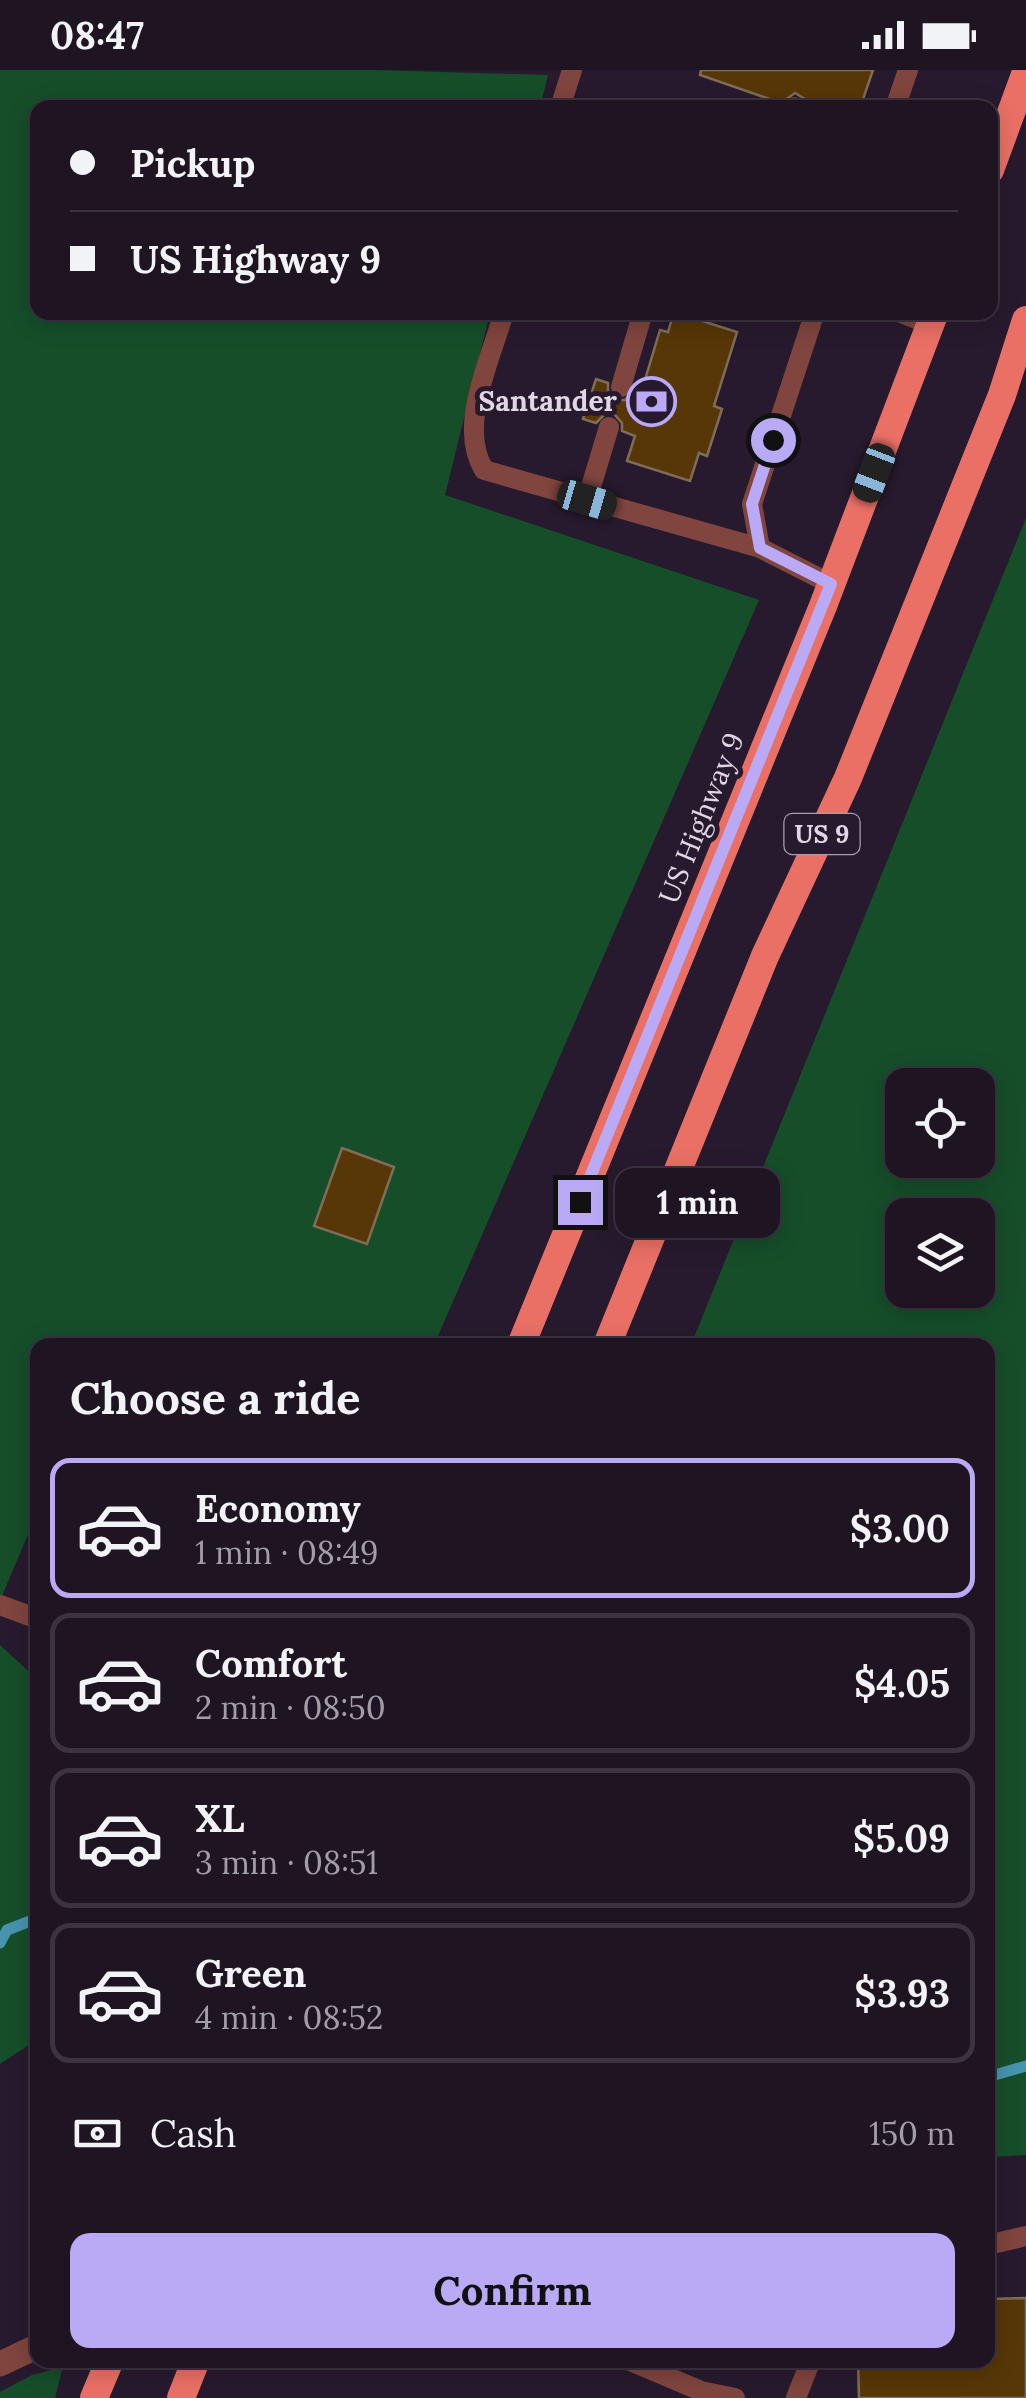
<!DOCTYPE html>
<html lang="en">
<head>
<meta charset="utf-8">
<style>
	:root { --surface:#1e1422; --page:#261d2a; --text:#f1f3f6; --muted:#a19ea5; --line:#3c3340; --accent:#baaaf6 }
	body { margin:0; font-family:Lora,serif; background:var(--page); color:var(--text); height:100vh; display:flex; flex-direction:column; font-size:38px; white-space:nowrap }
	* { box-sizing:border-box; margin:0 }
	p { font-size:32px; color:var(--muted) }
	.icon { flex:none; width:55px; height:55px; fill:none; stroke:currentColor; stroke-width:2; stroke-linecap:round; stroke-linejoin:round }
	.map { position:relative; flex:1; overflow:hidden }
	.panel { position:absolute; left:30px; top:1268px; width:965px; height:1030px; display:flex; flex-direction:column; background:var(--surface); border-radius:20px; box-shadow:0 5px 25px #0003,0 0 0 2px var(--line) }
	.panel>* { flex:none }
	.guide { position:absolute; left:30px; top:30px; width:968px; height:220px; border-radius:20px; box-shadow:0 5px 25px #0003,0 0 0 2px var(--line); display:grid; align-content:center; height:220px; padding:0 40px; background:var(--surface) }
	.controls { position:absolute; left:885px; top:998px; display:grid; gap:20px }
	.controls a { display:grid; place-items:center; width:110px; height:110px; border-radius:20px; background:var(--surface); box-shadow:0 5px 25px #0003,0 0 0 2px var(--line); font-size:50px }
	.end { position:absolute; width:45px; height:45px; margin:-22px; border:12px solid #baaaf6; background:#111; box-shadow:0 0 0 5px #111 }
	.from { border-radius:50% }
	.bubble { position:absolute; height:70px; border-radius:20px; background:var(--surface); box-shadow:0 5px 25px #0003,0 0 0 2px var(--line); font-size:32px; font-weight:700; line-height:70px; text-align:center }
	.car { position:absolute; width:30px; height:60px; margin:-30px -15px; border-radius:12px; box-shadow:0 0 8px 2px #0007; background:linear-gradient(#222 24%,#8ab4d8 0 40%,#222 0 76%,#8ab4d8 0 86%,#222 0) }
	.guide b { display:flex; align-items:center; gap:35px; height:95px; font-size:38px }
	.guide b+b { border-top:2px solid var(--line) }
	.guide i { width:25px; height:25px; background:var(--text) }
	ul { padding:0; list-style:none }
	li { display:flex; align-items:center; gap:30px; height:140px; margin:0 20px 15px; padding:0 20px; border:5px solid var(--line); border-radius:20px }
	li div { flex:1 }
	li b { display:block; font-size:38px }
	li em { font-style:normal; font-weight:700 }
	li.current { border-color:var(--accent) }
	li>.icon { width:90px; height:90px; stroke-width:1.5 }
	h2 { padding:0 40px; font-size:45px; line-height:120px }
	.pay { display:flex; align-items:center; gap:25px; height:110px; padding:0 40px; font-size:38px }
	.pay p { margin-inline-start:auto }
	.action { display:flex; gap:20px; margin-top:auto; padding:20px 40px }
	.action a { flex:1; height:115px; border-radius:20px; background:var(--accent); color:#111; font-size:40px; font-weight:700; line-height:115px; text-align:center }
	.status { display:flex; justify-content:space-between; align-items:center; height:70px; padding:0 50px; background:var(--surface); direction:ltr }
	.status svg { height:28px; fill:currentColor }
	.map>svg:first-child { display:block }
	.green { fill:#164e2a; fill-rule:evenodd }
	.lines { fill:none; stroke-linecap:round; stroke-linejoin:round }
	.stream { stroke:#4794ae; stroke-width:11 }
	.building { fill:#573707; stroke:#806d57; stroke-width:2.5 }
	.service { stroke:#80453e; stroke-width:20 }
	.minor { stroke:#80453e; stroke-width:25 }
	.trunk { stroke:#ea7066; stroke-width:28 }
	.route { stroke:#baaaf6; stroke-width:12 }
	.labels { text-anchor:middle; stroke-width:10; stroke-linejoin:round; paint-order:stroke }
	.shield { fill:#281a2e; stroke:#a99ead; stroke-width:2.5 }
	.shield-label { font-size:25px; font-weight:bold; fill:#e0d7e4 }
	.poi-label { font-size:28px; font-weight:bold; fill:#e0d7e4; stroke:#281a2e; text-anchor:end }
	.street-label { font-size:28px; fill:#e0d7e4; stroke:#281a2e }
</style>
</head>
<body>
<div class="status"><b>08:47</b><svg viewBox="0 0 49 12"><path d="M0 12V9h3v3zM5 12V6h3v6zM10 12V3h3v9zM15 12V0h3v12zM26 1h20v11H26zM47 4h2v5h-2z"/></svg></div>
<div class="map">
<svg width="1026" height="2328" viewBox="0 0 1026 2328">
	<rect width="100%" height="100%" fill="#281a2e"/>
	<path class="green" d="M0,0H373L548,5L540,37L38,38V242L490,243L445,425L759,530L434,1275H38L37,1443L0,1531Z
		M1026,448V2085L988,2087V1275H691ZM902,1015H978V1090H902ZM978,1145V1220H902V1145Z
		M0,1575L37,1609L38,1969L0,1994Z
		M55,2299L62,2300L55,2328H0V2322L32,2305Z"/>
	<g class="lines">
		<path class="stream" d="M0,1873L7,1860L38,1848
			M988,2007L1026,1996"/>
	</g>
	<path class="building" d="M701,0H873L860,38H808L805,29L795,23L781,33L700,5Z
		M674,242L737,262L714,336L722,339L707,386L699,383L690,411L627,391L635,366L622,361V353L614,344H605L596,353L583,349L596,309L608,313V321L616,330H625L634,321L641,323L660,260L668,262Z
		M342,1078L394,1097L367,1174L314,1156Z
		M1026,2228V2328H859L858,2290H988V2229Z"/>
	<g class="lines">
		<path class="service" d="M794,37V38
			M560,38L572,0
			M895,38L908,0
			M504,242C491,289 457,356 484,400L760,478L831,514
			M899,242L931,255
			M621,317L643,242
			M587,430L609,357
			M760,478L752,434L815,242
			M0,1535L38,1549
			M988,2175L1026,2166
			M628,2290L701,2321L735,2328
			M796,2328L811,2290"/>
		<path class="minor" d="M0,2294L38,2276"/>
		<path class="trunk" d="M990,100L1026,2
			M521,1275L823,536L935,242
			M607,1275L765,886L848,708L1002,325L1026,250
			M94,2328L110,2290
			M181,2328L196,2290"/>
	</g>
	<g class="lines">
		<path class="route" d="M580,1132L831,514L760,478L752,434L773,370"/>
	</g>
	<defs>
		<symbol id="bank-ring" viewBox="-11 -11 22 22"><circle r="9.5" fill="#281a2e" stroke="#baaaf6" stroke-width="1.5"/><path d="M-6-4H6V4H-6ZM0-2.3a2.3 2.3 0 1 0 0 4.6a2.3 2.3 0 1 0 0-4.6Z" fill="#baaaf6"/></symbol>
	</defs>
	<g fill-rule="evenodd">
		<use href="#bank-ring" x="624" y="304" width="55" height="55"/>
	</g>
	<g class="labels">
		<rect class="shield" x="784.5" y="744" width="75" height="40" rx="8"/>
		<g class="shield-label">
			<text x="822" y="773">US 9</text>
		</g>
		<g class="poi-label">
			<text x="617" y="341">Santander</text>
		</g>
		<g class="street-label">
			<text transform="translate(701 748) rotate(-68)" y="10">US Highway 9</text>
		</g>
	</g>
</svg>
<div class="controls">
<a><svg class="icon" aria-label="locate" viewBox="0 0 24 24"><circle cx="12" cy="12" r="6"/><path d="M12 2v4M12 18v4M2 12h4M18 12h4"/></svg></a>
<a><svg class="icon" aria-label="layers" viewBox="0 0 24 24"><path d="M12 4l9 5-9 5-9-5zM3 14l9 5 9-5"/></svg></a>
</div>
<i class="end from" style="left:773px;top:370px"></i>
<i class="end" style="left:580px;top:1132px"></i>
<div class="bubble" style="left:615px;top:1098px;width:165px">1 min</div>
<i class="car" style="left:874px;top:403px;rotate:201deg"></i>
<i class="car" style="left:587px;top:430px;rotate:106deg"></i>
<div class="guide">
<b><i class="from"></i>Pickup</b>
<b><i></i>US Highway 9</b>
</div>
<section class="panel">
<h2>Choose a ride</h2>
<ul>
<li class="current"><svg class="icon" aria-label="car" viewBox="0 0 24 24"><path d="M5 17H2v-5l4-1 3-4h7l3 4 3 1v5h-3M9 17h6M6 11h13"/><circle cx="7" cy="17" r="2"/><circle cx="17" cy="17" r="2"/></svg><div><b>Economy</b><p>1 min · 08:49</p></div><em>$3.00</em></li>
<li><svg class="icon" aria-label="car" viewBox="0 0 24 24"><path d="M5 17H2v-5l4-1 3-4h7l3 4 3 1v5h-3M9 17h6M6 11h13"/><circle cx="7" cy="17" r="2"/><circle cx="17" cy="17" r="2"/></svg><div><b>Comfort</b><p>2 min · 08:50</p></div><em>$4.05</em></li>
<li><svg class="icon" aria-label="car" viewBox="0 0 24 24"><path d="M5 17H2v-5l4-1 3-4h7l3 4 3 1v5h-3M9 17h6M6 11h13"/><circle cx="7" cy="17" r="2"/><circle cx="17" cy="17" r="2"/></svg><div><b>XL</b><p>3 min · 08:51</p></div><em>$5.09</em></li>
<li><svg class="icon" aria-label="car" viewBox="0 0 24 24"><path d="M5 17H2v-5l4-1 3-4h7l3 4 3 1v5h-3M9 17h6M6 11h13"/><circle cx="7" cy="17" r="2"/><circle cx="17" cy="17" r="2"/></svg><div><b>Green</b><p>4 min · 08:52</p></div><em>$3.93</em></li>
</ul>
<div class="pay"><svg class="icon" aria-label="cash" viewBox="0 0 24 24"><path d="M3 7h18v10H3z"/><circle cx="12" cy="12" r="2"/></svg>Cash<p>150 m</p></div>
<div class="action"><a>Confirm</a></div>
</section>
</div>
</body>
</html>
